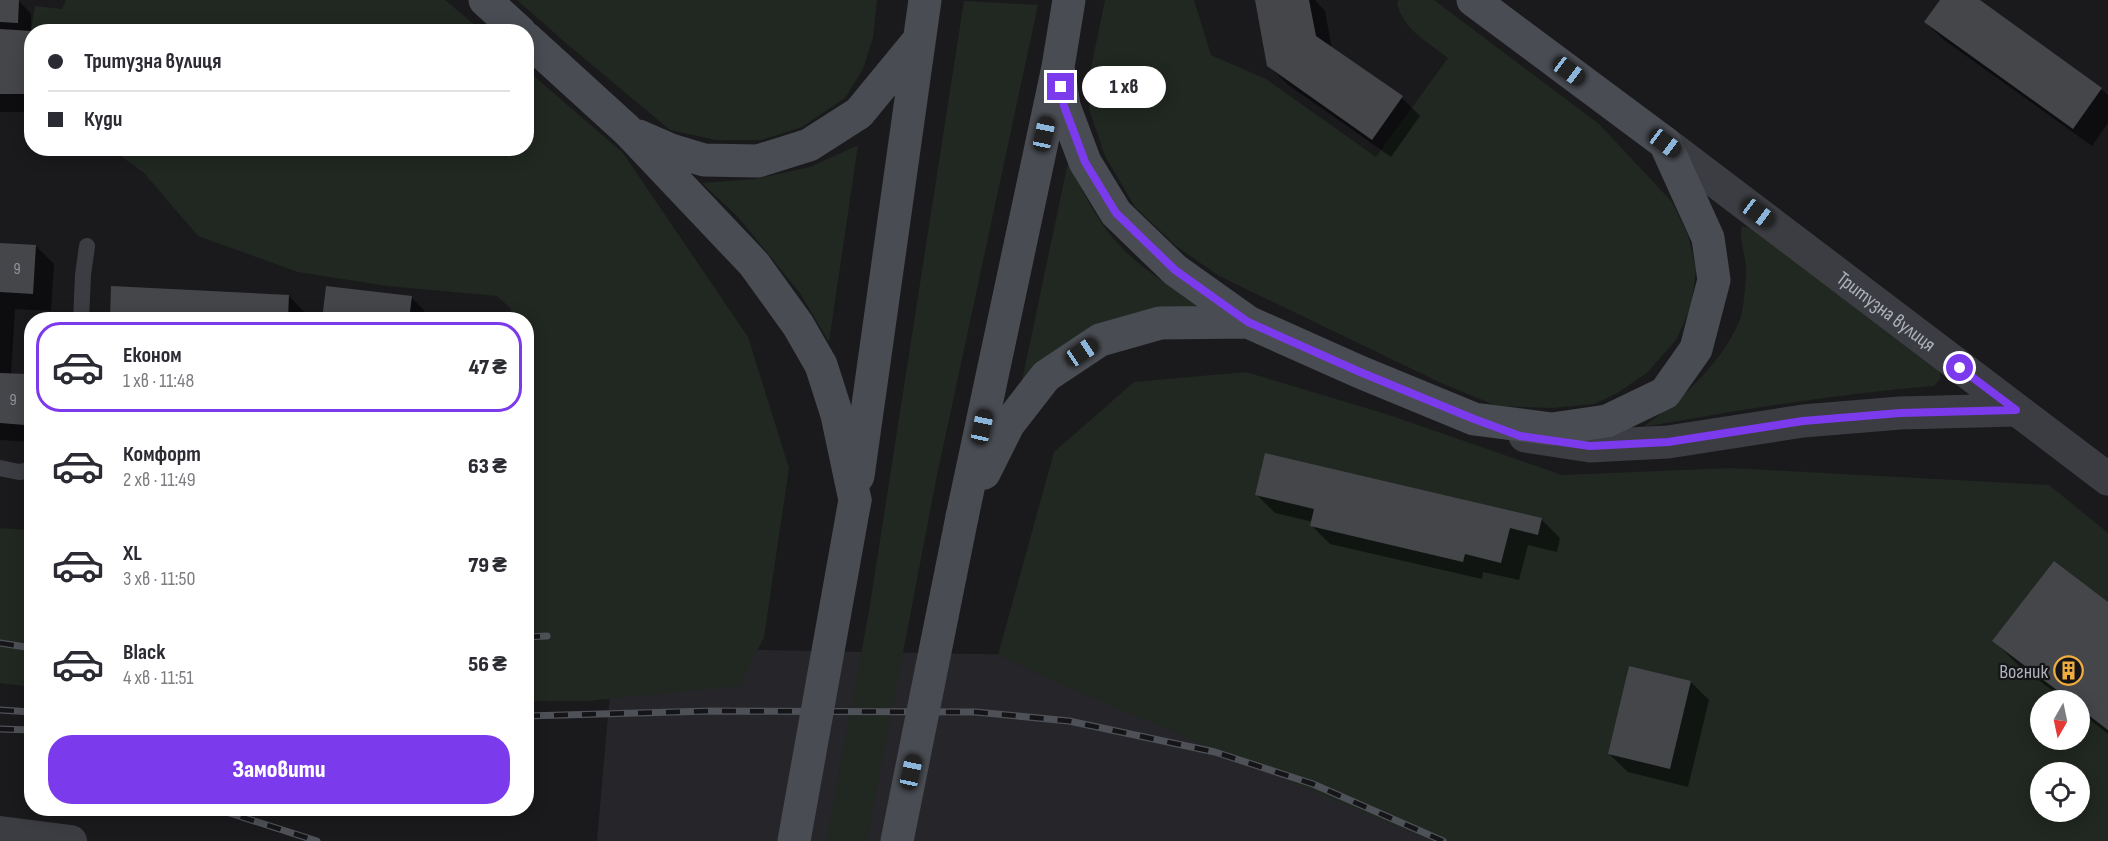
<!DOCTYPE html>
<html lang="uk">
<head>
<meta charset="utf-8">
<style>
	:root { --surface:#fff; --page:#f7f7f7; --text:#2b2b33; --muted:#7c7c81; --line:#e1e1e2; --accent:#7c3aed }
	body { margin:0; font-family:"Sofia Sans Condensed",sans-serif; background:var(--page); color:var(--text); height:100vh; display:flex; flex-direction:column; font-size:22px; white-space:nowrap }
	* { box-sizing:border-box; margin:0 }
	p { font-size:20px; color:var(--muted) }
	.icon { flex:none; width:33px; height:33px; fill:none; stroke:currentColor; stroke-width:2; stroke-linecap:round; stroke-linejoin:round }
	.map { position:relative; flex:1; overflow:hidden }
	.panel { position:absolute; left:24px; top:312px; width:510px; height:504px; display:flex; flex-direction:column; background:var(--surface); border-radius:24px; box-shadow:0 3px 15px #0003 }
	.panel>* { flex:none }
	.top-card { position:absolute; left:24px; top:24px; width:510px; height:132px; border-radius:24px; box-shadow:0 3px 15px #0003; display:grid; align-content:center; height:132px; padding:0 24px; background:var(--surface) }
	.needle { width:39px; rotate:189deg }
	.fabs { position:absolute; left:2030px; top:690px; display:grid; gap:12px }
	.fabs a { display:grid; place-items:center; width:60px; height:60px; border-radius:50%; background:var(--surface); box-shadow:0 3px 15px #0003; font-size:30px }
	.end { position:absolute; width:27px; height:27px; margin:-14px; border:8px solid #7c3aed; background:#fff; box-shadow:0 0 0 3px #fff }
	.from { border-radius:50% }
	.bubble { position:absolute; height:42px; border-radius:21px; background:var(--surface); box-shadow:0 3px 15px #0003; font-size:20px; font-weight:800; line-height:42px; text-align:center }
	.car { position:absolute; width:18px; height:36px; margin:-18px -9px; border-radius:8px; box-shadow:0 0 4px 2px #0007; background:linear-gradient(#222 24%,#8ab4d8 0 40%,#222 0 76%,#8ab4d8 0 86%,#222 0) }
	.top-card b { display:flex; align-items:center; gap:21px; height:57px; font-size:22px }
	.top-card b+b { border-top:2px solid var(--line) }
	.top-card i { width:15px; height:15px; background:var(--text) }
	ul { padding:10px 0 0; list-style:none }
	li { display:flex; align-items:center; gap:18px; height:90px; margin:0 12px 9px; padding:0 12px; border:3px solid transparent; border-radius:24px }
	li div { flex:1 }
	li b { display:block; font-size:22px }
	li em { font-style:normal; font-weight:800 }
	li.on { border-color:var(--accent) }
	li>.icon { width:54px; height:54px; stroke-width:1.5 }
	.action { display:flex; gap:12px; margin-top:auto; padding:12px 24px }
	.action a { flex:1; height:69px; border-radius:24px; background:var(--accent); color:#fff; font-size:24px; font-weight:800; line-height:69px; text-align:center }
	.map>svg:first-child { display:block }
	.built { fill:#26262a }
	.green { fill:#202821; fill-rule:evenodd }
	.shadow { fill:#0007 }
	.building { fill:#44464a }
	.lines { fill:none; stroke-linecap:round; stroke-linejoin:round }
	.service { stroke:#3b3d42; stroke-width:16 }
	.minor { stroke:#3b3d42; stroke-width:32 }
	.tertiary { stroke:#3b3d42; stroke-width:33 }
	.secondary { stroke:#494c52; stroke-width:33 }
	.rail-casing { stroke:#4e5157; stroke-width:7 }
	.rail { stroke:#151518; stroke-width:4.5; stroke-dasharray:14; stroke-linecap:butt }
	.secondary-bridge { stroke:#494c52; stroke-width:33 }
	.route { stroke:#7c3aed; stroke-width:8 }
	.labels { text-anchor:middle; stroke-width:4.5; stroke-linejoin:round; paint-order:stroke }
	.number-label { font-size:16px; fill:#9397a0 }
	.street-label { font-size:20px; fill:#adb2bc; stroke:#151518 }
	.poi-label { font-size:20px; fill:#adb2bc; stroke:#151518; text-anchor:end }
</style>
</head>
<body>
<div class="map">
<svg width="2108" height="841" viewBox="0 0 2108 841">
	<rect width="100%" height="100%" fill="#1a1a1d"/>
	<path class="built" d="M614,647L1179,658L1627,841H597Z"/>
	<path class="green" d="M66,0H445L482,31H31L35,6L62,9Z
		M517,0H877L873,38L863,69L845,98L802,127L761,140H716L670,130L567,44Z
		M1105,0H1194L1211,55L1266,79L1376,157L1448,58C1429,43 1401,28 1397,2L1399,0H1434L1599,124L1672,202L1688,235L1696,269L1691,308L1676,340L1648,372L1616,394L1594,404L1552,408L1497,406L1441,383L1219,276L1176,246L1135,207L1105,156L1089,109L1091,68Z
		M964,1L1038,5L936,480L867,841H826L869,611Z
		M527,70L623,153L748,337L789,468L764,637L740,686L588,701H527V540L534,539L526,461V320L512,319L511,309L497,296L387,286L298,272L198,236L144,173L111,149L526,148Z
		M858,145L829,342L800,293L738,217L702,183L755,179L810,167Z
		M1068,162C1081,188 1094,215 1113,238C1138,268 1172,287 1204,308L1022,381Z
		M1742,226L1753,229L1938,368L1941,378L1934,386C1836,394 1740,410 1643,427C1681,399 1719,367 1739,322C1744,309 1745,290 1746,276C1748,259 1738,242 1742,226Z
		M1246,372L1386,414L1562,475L1730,468L2049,485L2108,533V841H1431L1046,678L998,655L1054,452L1134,382ZM2040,700H2079V740H2040ZM2040,772H2079V812H2040Z
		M0,528L31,530V687L0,683Z"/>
	<path class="shadow" d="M0,0L19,1L31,14L32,112H0Z
		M1266,0H1315L1325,11L1332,49L1402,98L1420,116L1391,157L1287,84L1269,66Z
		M1942,0H1977L2101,89L2108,95V123L2092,146L1944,40L1925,22Z
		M0,244L36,246L54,264L51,311L15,309L11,375H28L32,379V442L0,440Z
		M289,296L312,320H111Z
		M411,297L424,310L423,320H323Z
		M1257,495L1541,519L1560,538L1557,552L1528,545L1519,580L1483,572L1482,579L1330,544L1312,526L1313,522L1275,513Z
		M2108,604V734L2079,711V700H2065L2017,664L1994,641Z
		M1691,682L1709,700L1688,787L1628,772L1609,754Z"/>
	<path class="building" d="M0,0H19L18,23L0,22Z
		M1255,0H1309L1316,36L1403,96L1372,140L1267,66Z
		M1940,0H1980L2102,88L2073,129L1924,22Z
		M0,29L32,31V94H0Z
		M0,243L36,245L33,294L0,292Z
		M111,286L289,295L288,320H110Z
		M326,286L412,296L409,320H322Z
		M0,373L28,374L25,425L0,423Z
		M1265,453L1542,518L1538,535L1510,528L1501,563L1465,554L1463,562L1310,526L1314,509L1255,495Z
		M2054,561L2108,602V730L2079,708V700H2070L1992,641Z
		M1629,666L1691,681L1670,769L1608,754Z"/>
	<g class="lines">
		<path class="service" d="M81,320L83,275L87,246
			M0,468L19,472L32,470"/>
		<path class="minor" d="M0,832L71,841"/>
		<g class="tertiary">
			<path id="s1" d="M1665,143L2108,479"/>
			<path d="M1525,436L1590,446L1668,442L1803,421L1900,413L2016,410"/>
		</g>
		<path class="secondary" d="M485,0L520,32
			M526,38L627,130L754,264L798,325L821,365L837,415L855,500
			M1058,67L1064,106L1085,162L1116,213L1175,270L1248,322L1360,372L1474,419L1552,429L1607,421L1665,393L1696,349L1714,280L1708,238L1665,143L1473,0
			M639,136L671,150L704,160L758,161L809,145L859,113L919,40
			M984,473L1008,425L1046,376L1100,340L1160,323L1248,322
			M858,476L925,0
			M962,517L1058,67L1069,0"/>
		<defs>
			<path id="rail" d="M526,637L547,636
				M0,643L32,648
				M0,710L32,712
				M526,716L711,711L976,712L1069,721L1215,752L1313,784L1443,841
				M0,729L32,730
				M214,808L317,841"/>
		</defs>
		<use href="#rail" class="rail-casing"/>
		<use href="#rail" class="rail"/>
		<path class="secondary-bridge" d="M794,841L855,500
			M897,841L962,517"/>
	</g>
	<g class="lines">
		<path class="route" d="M1061,87L1064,106L1085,162L1116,213L1175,270L1248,322L1360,372L1474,419L1520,436L1590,446L1668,442L1803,421L1900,413L2016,410L1960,368"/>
	</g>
	<defs>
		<symbol id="building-ring" viewBox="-11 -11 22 22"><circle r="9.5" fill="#151518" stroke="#f0ad3f" stroke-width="1.5"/><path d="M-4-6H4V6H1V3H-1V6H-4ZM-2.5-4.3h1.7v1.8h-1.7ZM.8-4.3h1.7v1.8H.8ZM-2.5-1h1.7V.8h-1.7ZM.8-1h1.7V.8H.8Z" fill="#f0ad3f"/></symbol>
	</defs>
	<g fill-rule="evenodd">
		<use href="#building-ring" x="2052" y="654" width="33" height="33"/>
	</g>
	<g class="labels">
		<g class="number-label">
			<text x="17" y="274">9</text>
			<text x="13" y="405">9</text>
		</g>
		<g class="street-label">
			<text dy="7" stroke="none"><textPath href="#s1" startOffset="278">Тритузна вулиця</textPath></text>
		</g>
		<g class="poi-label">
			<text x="2048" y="678">Вогник</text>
		</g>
	</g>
</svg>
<div class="fabs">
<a><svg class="needle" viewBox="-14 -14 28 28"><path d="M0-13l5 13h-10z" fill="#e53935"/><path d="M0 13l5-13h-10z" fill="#7c7c81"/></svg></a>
<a><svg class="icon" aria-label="locate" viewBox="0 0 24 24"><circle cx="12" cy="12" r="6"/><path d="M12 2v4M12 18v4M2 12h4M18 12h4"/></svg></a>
</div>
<i class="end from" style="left:1960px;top:368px"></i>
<i class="end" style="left:1061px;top:87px"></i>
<div class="bubble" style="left:1082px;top:66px;width:84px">1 хв</div>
<i class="car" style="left:1569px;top:71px;rotate:127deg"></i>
<i class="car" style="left:1044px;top:134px;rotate:12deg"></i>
<i class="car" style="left:1665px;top:143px;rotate:127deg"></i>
<i class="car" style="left:1758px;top:213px;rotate:127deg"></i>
<i class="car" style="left:1082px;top:352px;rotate:56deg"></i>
<i class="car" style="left:982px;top:427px;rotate:12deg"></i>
<i class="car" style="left:911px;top:772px;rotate:12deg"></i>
<div class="top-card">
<b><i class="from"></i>Тритузна вулиця</b>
<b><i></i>Куди</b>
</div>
<section class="panel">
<ul>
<li class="on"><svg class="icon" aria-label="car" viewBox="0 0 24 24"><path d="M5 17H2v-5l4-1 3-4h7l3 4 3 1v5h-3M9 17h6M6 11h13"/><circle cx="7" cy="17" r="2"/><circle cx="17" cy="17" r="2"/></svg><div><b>Економ</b><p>1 хв · 11:48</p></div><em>47 ₴</em></li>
<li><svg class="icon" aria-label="car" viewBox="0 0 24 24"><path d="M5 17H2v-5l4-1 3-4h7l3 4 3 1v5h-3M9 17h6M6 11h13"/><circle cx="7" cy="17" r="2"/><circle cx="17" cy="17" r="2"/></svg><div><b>Комфорт</b><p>2 хв · 11:49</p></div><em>63 ₴</em></li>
<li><svg class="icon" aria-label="car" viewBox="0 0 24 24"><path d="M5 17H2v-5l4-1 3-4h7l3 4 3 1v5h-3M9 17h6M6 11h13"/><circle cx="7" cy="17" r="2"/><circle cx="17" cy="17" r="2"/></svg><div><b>XL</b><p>3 хв · 11:50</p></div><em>79 ₴</em></li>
<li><svg class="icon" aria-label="car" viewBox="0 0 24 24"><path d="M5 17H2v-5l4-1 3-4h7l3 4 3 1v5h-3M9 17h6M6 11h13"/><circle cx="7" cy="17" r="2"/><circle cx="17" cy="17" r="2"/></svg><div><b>Black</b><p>4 хв · 11:51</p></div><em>56 ₴</em></li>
</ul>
<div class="action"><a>Замовити</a></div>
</section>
</div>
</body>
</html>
